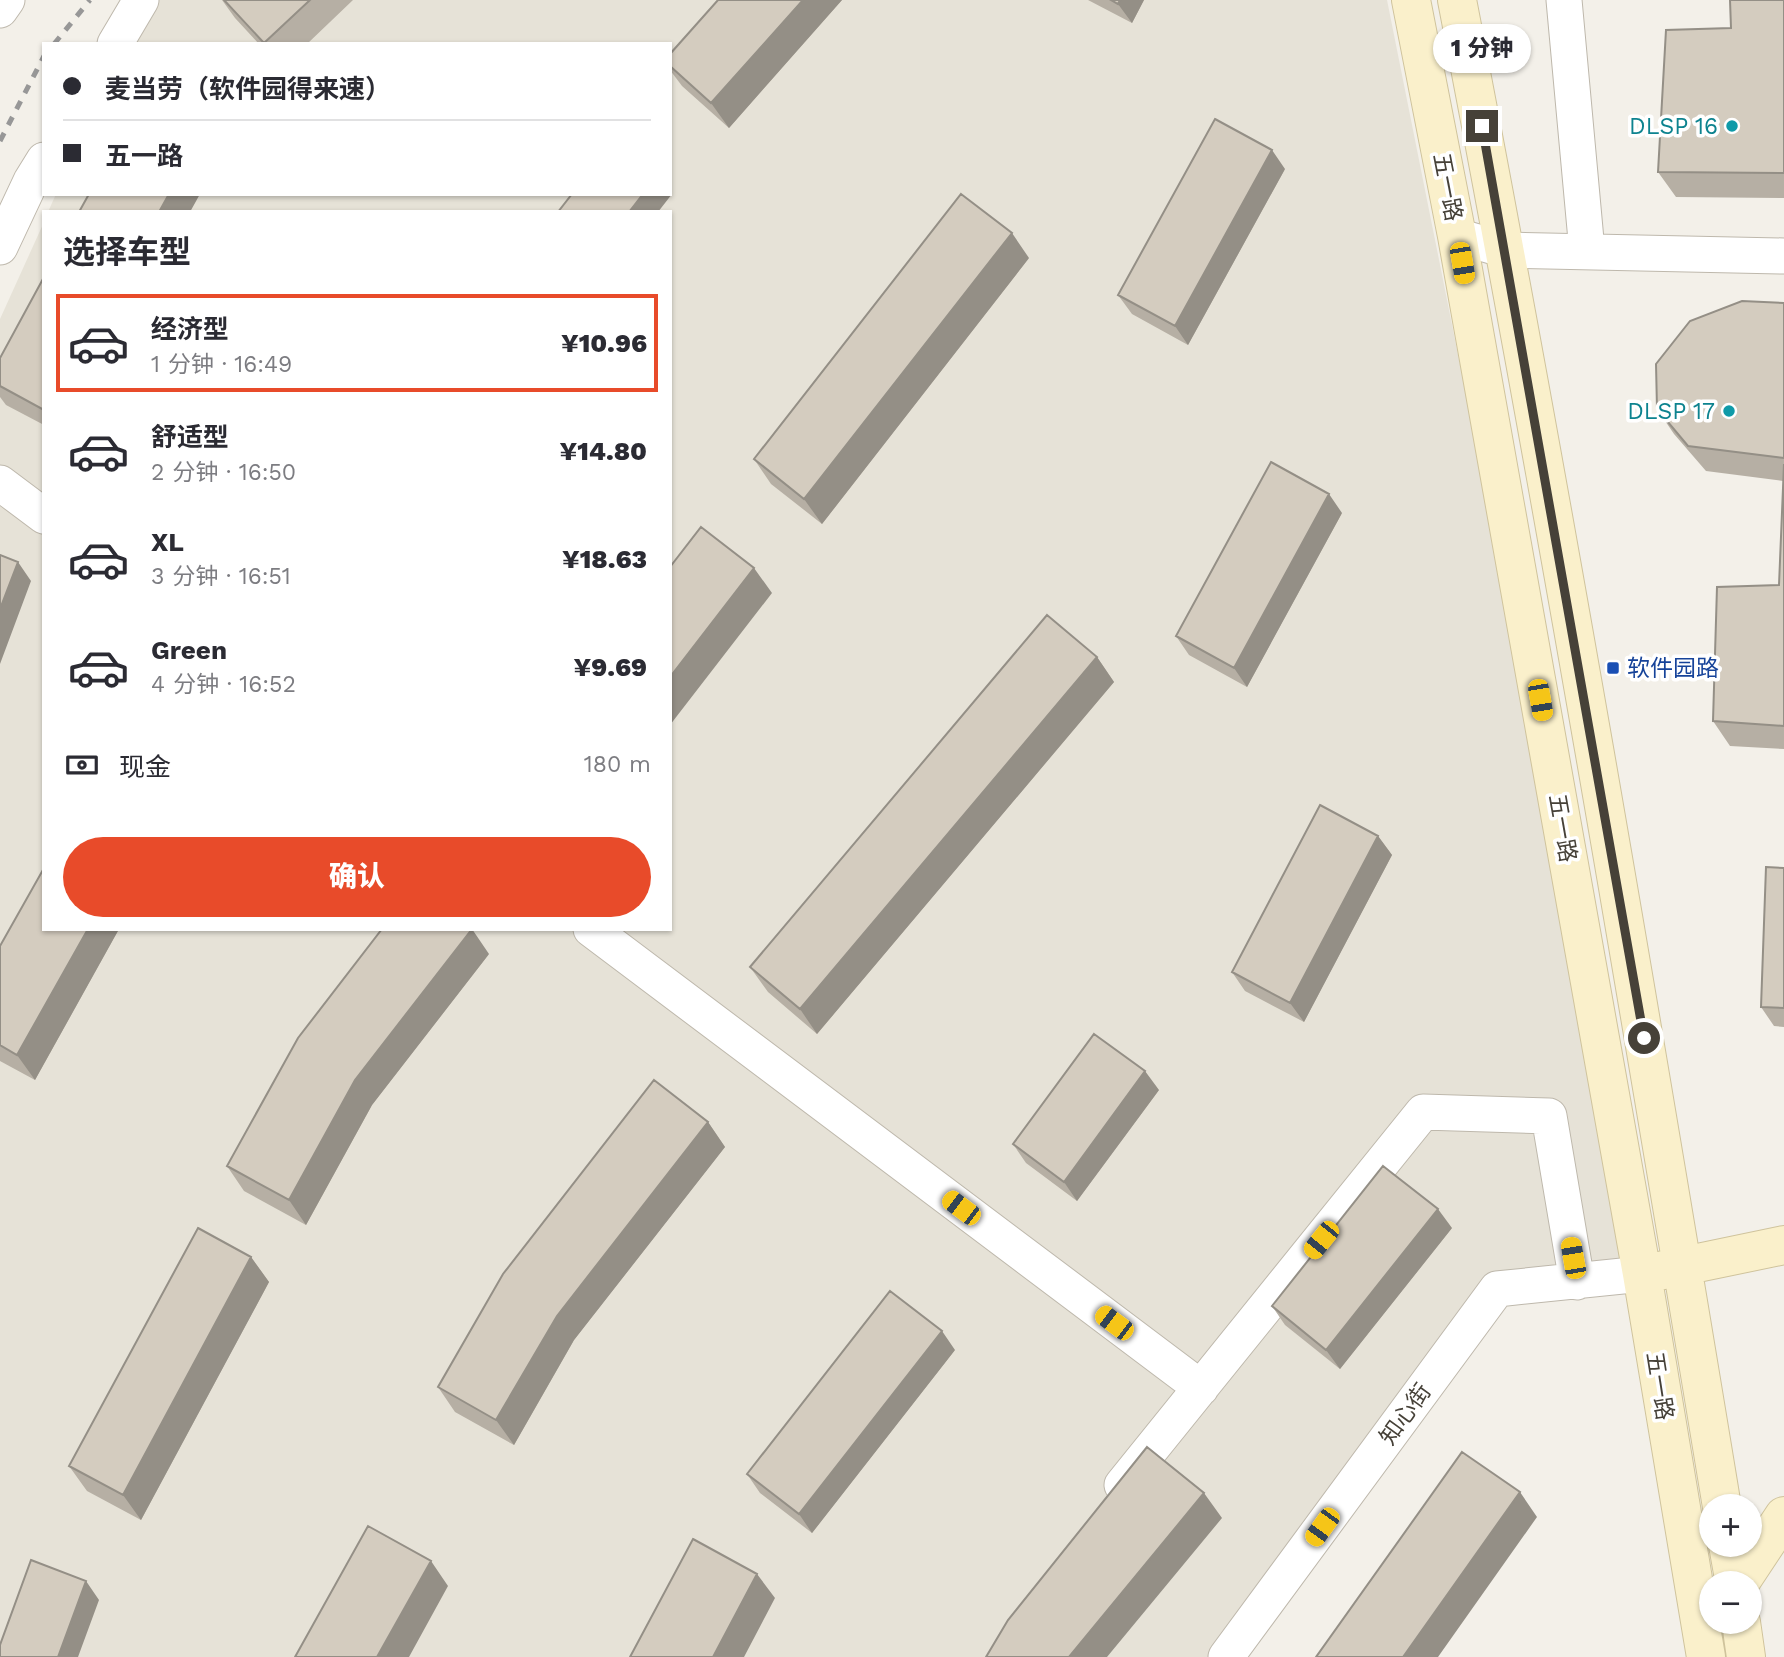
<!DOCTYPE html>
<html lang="zh">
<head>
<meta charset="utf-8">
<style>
	:root { --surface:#fff; --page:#f2f2f3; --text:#2b2b33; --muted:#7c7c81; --line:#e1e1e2; --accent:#e84b2a }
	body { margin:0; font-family:"Work Sans","Noto Sans SC",sans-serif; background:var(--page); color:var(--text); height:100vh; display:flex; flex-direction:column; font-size:26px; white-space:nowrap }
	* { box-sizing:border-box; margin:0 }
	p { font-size:23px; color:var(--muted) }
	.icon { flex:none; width:38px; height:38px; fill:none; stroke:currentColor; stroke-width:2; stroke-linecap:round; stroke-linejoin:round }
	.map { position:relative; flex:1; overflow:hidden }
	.drawer { position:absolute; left:42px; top:210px; width:630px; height:721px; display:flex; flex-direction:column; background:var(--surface); border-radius:0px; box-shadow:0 2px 5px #0004 }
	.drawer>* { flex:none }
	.guide { position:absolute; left:42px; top:42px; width:630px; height:154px; border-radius:0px; box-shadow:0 2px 5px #0004; display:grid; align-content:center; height:154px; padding:0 21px; background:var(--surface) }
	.controls { position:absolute; left:1699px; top:1494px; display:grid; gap:14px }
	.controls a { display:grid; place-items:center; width:63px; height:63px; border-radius:50%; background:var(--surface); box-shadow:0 2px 5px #0004; font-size:35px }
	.end { position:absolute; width:32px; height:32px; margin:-16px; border:9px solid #464138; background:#fff; box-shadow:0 0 0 4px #fff }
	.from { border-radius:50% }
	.bubble { position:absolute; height:49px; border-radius:24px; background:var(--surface); box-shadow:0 2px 5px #0004; font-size:23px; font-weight:800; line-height:49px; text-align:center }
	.car { position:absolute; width:21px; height:42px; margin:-21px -10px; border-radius:9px; box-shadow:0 0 5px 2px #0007; background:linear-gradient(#f5c518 24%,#345 0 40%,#f5c518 0 76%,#345 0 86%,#f5c518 0) }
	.guide b { display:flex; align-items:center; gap:24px; height:66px; font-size:26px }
	.guide b+b { border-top:2px solid var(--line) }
	.guide i { width:18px; height:18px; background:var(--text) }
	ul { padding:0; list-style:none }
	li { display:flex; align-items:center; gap:21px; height:98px; margin:0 14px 10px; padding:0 7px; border:4px solid transparent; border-radius:0px }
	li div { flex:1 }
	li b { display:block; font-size:26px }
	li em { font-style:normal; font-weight:800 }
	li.on { border-color:var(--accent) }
	li>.icon { width:63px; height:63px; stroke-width:1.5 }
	h2 { padding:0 21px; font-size:32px; line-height:84px }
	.pay { display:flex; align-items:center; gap:18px; height:77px; padding:0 21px; font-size:26px }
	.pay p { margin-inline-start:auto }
	.primary-button { display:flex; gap:14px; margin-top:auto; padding:14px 21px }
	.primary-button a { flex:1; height:80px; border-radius:42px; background:var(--accent); color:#fff; font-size:28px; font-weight:800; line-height:80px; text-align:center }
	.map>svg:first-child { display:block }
	.residential { fill:#e6e2d7 }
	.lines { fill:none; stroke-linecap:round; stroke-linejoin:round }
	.street-casing { stroke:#beb8ac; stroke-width:37 }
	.secondary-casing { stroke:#cfc39c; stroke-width:40 }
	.street { stroke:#fff; stroke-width:35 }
	.secondary { stroke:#faf0cb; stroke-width:38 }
	.rail { stroke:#979797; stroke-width:5; stroke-dasharray:9 9; stroke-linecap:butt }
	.wall { fill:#b6afa4 }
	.shaded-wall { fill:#948f86 }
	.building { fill:#d4ccbf; stroke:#948f86; stroke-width:2 }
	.route { stroke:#464138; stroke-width:9 }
	.culture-dot { fill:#0f9aa8; stroke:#fff; stroke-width:2.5 }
	.transit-dot { fill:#1a4fb4; stroke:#fff; stroke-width:2.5 }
	.labels { text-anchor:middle; stroke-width:7; stroke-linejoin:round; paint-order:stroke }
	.culture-label { font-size:23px; fill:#0d838f; stroke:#fff; text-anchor:end }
	.street-label { font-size:23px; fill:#464138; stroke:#fff }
	.transit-label { font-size:23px; fill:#164399; stroke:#fff; text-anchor:start }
</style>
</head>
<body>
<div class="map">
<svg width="1784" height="1657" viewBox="0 0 1784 1657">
	<rect width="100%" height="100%" fill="#f3f0e9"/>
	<path class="residential" d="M143,0H1387L1642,1274L1497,1289L1226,1657H0V319L44,222V929H670V212H48L56,194H670V44H124Z"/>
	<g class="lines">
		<defs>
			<path id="street" d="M1564,0L1587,251
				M0,10L7,0
				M115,44L141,0
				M1457,236L1505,250L1784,256
				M0,247L31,181L44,160
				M0,483L44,516
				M591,929L1201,1388
				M1122,1485L1423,1112L1549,1116L1577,1282
				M1226,1657L1497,1289L1642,1274"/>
			<path id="secondary" d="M1411,0L1457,236L1642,1274L1706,1657
				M1457,0C1554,501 1639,1004 1722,1507
				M1659,1271L1784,1245
				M1728,1545L1735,1584
				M1739,1584L1784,1516
				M1741,1622L1746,1657"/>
		</defs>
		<use href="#street" class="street-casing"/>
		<use href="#secondary" class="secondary-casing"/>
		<use href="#street" class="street"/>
		<use href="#secondary" class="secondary"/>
		<path class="rail" d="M54,44L90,0
			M0,141L44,56"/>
	</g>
	<path class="wall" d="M222,0H353L307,44H259L235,18Z
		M718,0H842L729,128L682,86L670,70V54Z
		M1088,0H1144L1132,23Z
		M1784,0V198L1676,197L1658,172L1731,28Z
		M1285,169L1188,345L1132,314L1118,295Z
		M1029,258L822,524L771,484L754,459Z
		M44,277V425L6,405L0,397V358Z
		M1784,303V749L1730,746L1713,721L1779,585L1783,481L1706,471L1674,434L1657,409Z
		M1342,513L1247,687L1189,655L1176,636Z
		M1097,657L1114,682L817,1034L768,992L750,967Z
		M1378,836L1392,855L1304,1022L1245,991L1232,972Z
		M1784,868V1027L1774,1026L1761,1007Z
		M44,929H119L35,1080L0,1061V946Z
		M489,954L372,1105L306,1225L244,1191L227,1166Z
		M1159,1090L1077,1201L1026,1163L1013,1144Z
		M708,1122L725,1147L574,1340L514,1445L455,1412L438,1387Z
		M1452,1228L1340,1369L1285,1325L1272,1306Z
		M251,1257L269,1282L141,1520L87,1491L69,1466Z
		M955,1350L812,1533L760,1493L747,1474Z"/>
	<path class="shaded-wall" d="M803,0H842L729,128L711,103Z
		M1120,0H1144L1132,23L1118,4Z
		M1272,150L1285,169L1188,345L1175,326Z
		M670,192L672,194L658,212H629L643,194H670Z
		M169,194H200L190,212H159Z
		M1012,233L1029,258L822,524L804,499Z
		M1329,494L1342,513L1247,687L1234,668Z
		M18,562L31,581L0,664V609Z
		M754,568L772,593L670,725V677Z
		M1097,657L1114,682L817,1034L800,1009Z
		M1378,836L1392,855L1304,1022L1290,1003Z
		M88,929H119L35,1080L17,1055Z
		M472,929L489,954L372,1105L306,1225L289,1200L355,1080Z
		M1145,1071L1159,1090L1077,1201L1064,1182Z
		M708,1122L725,1147L574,1340L514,1445L496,1420L557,1316Z
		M1438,1209L1452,1228L1340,1369L1326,1350Z
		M251,1257L269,1282L141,1520L123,1495Z
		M942,1331L955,1350L812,1533L799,1514Z
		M1520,1492L1537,1517L1438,1657H1403Z
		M1204,1493L1222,1518L1107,1657H1069Z
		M431,1561L448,1586L409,1657H377Z
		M757,1574L775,1598L744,1657H713Z
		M86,1581L99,1600L78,1657H58Z"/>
	<path class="building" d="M224,0H310L264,43Z
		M718,0H803L711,103L670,66V54Z
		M1111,0H1120L1118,4Z
		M1730,0H1784V173L1658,172L1666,30L1731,28Z
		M1215,119L1272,150L1175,326L1118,295Z
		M89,194H169L159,212H79Z
		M572,194H643L629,212H558Z
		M961,194L1012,233L804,499L754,459Z
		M44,277V410L0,386V358Z
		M1742,301L1784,303V458L1688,446L1657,409L1656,364L1690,321Z
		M1271,462L1329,494L1234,668L1176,636Z
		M1784,464V726L1713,721L1717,587L1779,585Z
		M701,527L754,568L670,677V567Z
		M0,555L18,562L0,609Z
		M1047,615L1097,657L800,1009L750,967Z
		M1320,805L1378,836L1290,1003L1232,972Z
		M1766,867L1784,868V1008L1761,1007Z
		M44,868V929H88L17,1055L0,1045V946Z
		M382,929H472L355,1080L289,1200L227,1166L298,1038Z
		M1094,1034L1145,1071L1064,1182L1013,1144Z
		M654,1080L708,1122L557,1316L496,1420L438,1387L503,1274Z
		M1383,1166L1438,1209L1326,1350L1272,1306Z
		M198,1228L251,1257L123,1495L69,1466Z
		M890,1291L942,1331L799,1514L747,1474Z
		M1147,1447L1204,1493L1069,1657H986L1008,1620Z
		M1462,1452L1520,1492L1403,1657H1316Z
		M368,1526L431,1561L377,1657H295Z
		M693,1539L757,1574L713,1657H630Z
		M31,1560L86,1581L58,1657H0V1645Z"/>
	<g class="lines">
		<path class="route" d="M1482,126L1644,1038"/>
	</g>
	<g class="culture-dot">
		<circle cx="1732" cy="126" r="7"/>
		<circle cx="1729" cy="411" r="7"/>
	</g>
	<rect class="transit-dot" x="1606" y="661" width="14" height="14" rx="3.5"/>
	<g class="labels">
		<g class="culture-label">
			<text x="1718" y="134">DLSP 16</text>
			<text x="1715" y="419">DLSP 17</text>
		</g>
		<g class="street-label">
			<text transform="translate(1448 187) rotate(79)" y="8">五一路</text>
			<text transform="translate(1563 828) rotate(80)" y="8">五一路</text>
			<text transform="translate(1660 1386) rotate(81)" y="8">五一路</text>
			<text transform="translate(1405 1414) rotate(-54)" y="8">知心街</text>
		</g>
		<g class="transit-label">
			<text x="1627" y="676">软件园路</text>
		</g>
	</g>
</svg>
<div class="controls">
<a>+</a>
<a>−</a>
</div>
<i class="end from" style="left:1644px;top:1038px"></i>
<i class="end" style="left:1482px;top:126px"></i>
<div class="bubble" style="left:1433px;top:24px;width:98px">1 分钟</div>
<i class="car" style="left:1462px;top:263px;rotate:170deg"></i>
<i class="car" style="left:1540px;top:700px;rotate:170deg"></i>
<i class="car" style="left:961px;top:1208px;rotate:307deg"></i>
<i class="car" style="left:1321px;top:1240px;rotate:219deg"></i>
<i class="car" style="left:1573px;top:1258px;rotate:350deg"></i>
<i class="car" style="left:1114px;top:1323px;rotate:307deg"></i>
<i class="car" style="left:1322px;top:1527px;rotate:216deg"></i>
<div class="guide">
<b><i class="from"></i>麦当劳（软件园得来速）</b>
<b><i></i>五一路</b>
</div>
<section class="drawer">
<h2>选择车型</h2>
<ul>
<li class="on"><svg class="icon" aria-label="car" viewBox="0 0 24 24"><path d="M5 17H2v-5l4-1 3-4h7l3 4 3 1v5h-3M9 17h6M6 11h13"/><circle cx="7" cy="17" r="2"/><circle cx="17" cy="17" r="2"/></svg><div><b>经济型</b><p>1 分钟 · 16:49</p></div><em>¥10.96</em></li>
<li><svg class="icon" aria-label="car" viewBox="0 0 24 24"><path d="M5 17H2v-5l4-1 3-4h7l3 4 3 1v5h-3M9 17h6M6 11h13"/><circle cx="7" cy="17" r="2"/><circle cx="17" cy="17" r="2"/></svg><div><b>舒适型</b><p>2 分钟 · 16:50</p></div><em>¥14.80</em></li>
<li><svg class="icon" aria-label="car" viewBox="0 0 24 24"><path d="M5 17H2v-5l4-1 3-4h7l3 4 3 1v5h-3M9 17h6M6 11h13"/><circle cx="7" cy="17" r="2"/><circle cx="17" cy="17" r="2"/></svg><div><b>XL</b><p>3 分钟 · 16:51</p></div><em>¥18.63</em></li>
<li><svg class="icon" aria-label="car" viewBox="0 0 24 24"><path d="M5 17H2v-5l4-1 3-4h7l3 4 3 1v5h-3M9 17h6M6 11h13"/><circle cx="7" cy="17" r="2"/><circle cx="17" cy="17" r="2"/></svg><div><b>Green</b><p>4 分钟 · 16:52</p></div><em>¥9.69</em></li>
</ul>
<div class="pay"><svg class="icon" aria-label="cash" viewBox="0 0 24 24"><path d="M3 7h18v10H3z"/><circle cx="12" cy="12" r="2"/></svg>现金<p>180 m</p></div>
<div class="primary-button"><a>确认</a></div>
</section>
</div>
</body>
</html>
